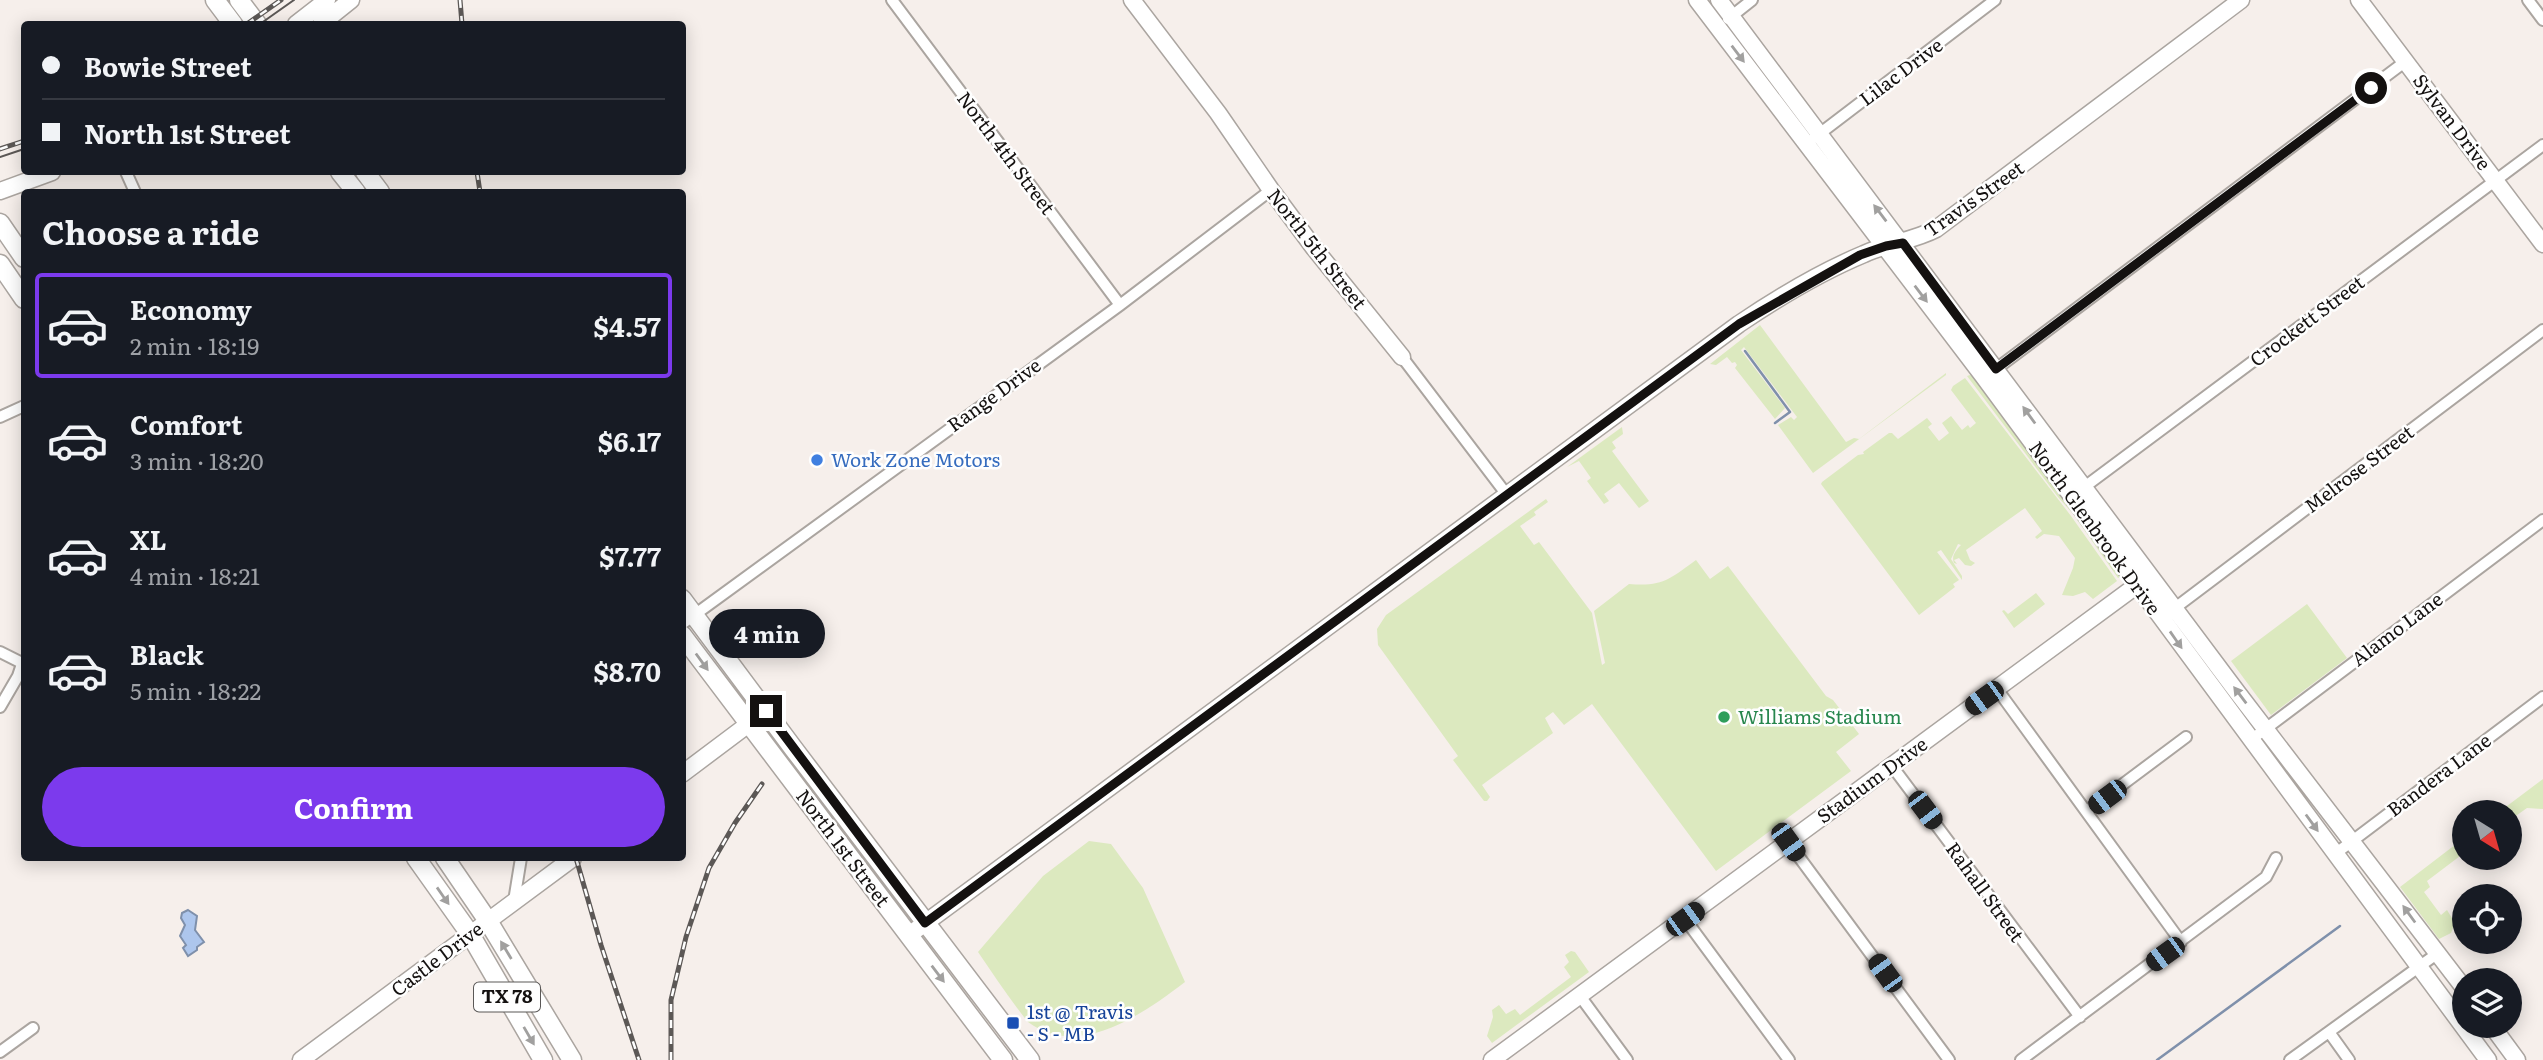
<!DOCTYPE html>
<html lang="en">
<head>
<meta charset="utf-8">
<style>
	:root { --surface:#171b24; --page:#242831; --text:#f1f3f6; --muted:#9ea1a6; --line:#363941; --accent:#7c3aed }
	body { margin:0; font-family:Literata,serif; background:var(--page); color:var(--text); height:100vh; display:flex; flex-direction:column; font-size:26px; white-space:nowrap }
	* { box-sizing:border-box; margin:0 }
	p { font-size:23px; color:var(--muted) }
	.icon { flex:none; width:38px; height:38px; fill:none; stroke:currentColor; stroke-width:2; stroke-linecap:round; stroke-linejoin:round }
	.map { position:relative; flex:1; overflow:hidden }
	.details { position:absolute; left:21px; top:189px; width:665px; height:672px; display:flex; flex-direction:column; background:var(--surface); border-radius:7px; box-shadow:0 4px 18px #0003 }
	.details>* { flex:none }
	.top-card { position:absolute; left:21px; top:21px; width:665px; height:154px; border-radius:7px; box-shadow:0 4px 18px #0003; display:grid; align-content:center; height:154px; padding:0 21px; background:var(--surface) }
	.needle { width:46px; rotate:143deg }
	.buttons { position:absolute; left:2452px; top:800px; display:grid; gap:14px }
	.buttons a { display:grid; place-items:center; width:70px; height:70px; border-radius:50%; background:var(--surface); box-shadow:0 4px 18px #0003; font-size:35px }
	.end { position:absolute; width:32px; height:32px; margin:-16px; border:9px solid #141110; background:#fff; box-shadow:0 0 0 4px #fff }
	.from { border-radius:50% }
	.bubble { position:absolute; height:49px; border-radius:24px; background:var(--surface); box-shadow:0 4px 18px #0003; font-size:23px; font-weight:700; line-height:49px; text-align:center }
	.car { position:absolute; width:21px; height:42px; margin:-21px -10px; border-radius:9px; box-shadow:0 0 5px 2px #0007; background:linear-gradient(#222 24%,#8ab4d8 0 40%,#222 0 76%,#8ab4d8 0 86%,#222 0) }
	.top-card b { display:flex; align-items:center; gap:24px; height:66px; font-size:26px }
	.top-card b+b { border-top:2px solid var(--line) }
	.top-card i { width:18px; height:18px; background:var(--text) }
	ul { padding:0; list-style:none }
	li { display:flex; align-items:center; gap:21px; height:105px; margin:0 14px 10px; padding:0 7px; border:4px solid transparent; border-radius:7px }
	li div { flex:1 }
	li b { display:block; font-size:26px }
	li em { font-style:normal; font-weight:700 }
	li.selected { border-color:var(--accent) }
	li>.icon { width:63px; height:63px; stroke-width:1.5 }
	h2 { padding:0 21px; font-size:32px; line-height:84px }
	.button { display:flex; gap:14px; margin-top:auto; padding:14px 21px }
	.button a { flex:1; height:80px; border-radius:42px; background:var(--accent); color:#fff; font-size:28px; font-weight:700; line-height:80px; text-align:center }
	.map>svg:first-child { display:block }
	.green { fill:#dce9bf }
	.water { fill:#adc6ed; stroke:#7f90ab; stroke-width:2 }
	.lines { fill:none; stroke-linecap:round; stroke-linejoin:round }
	.stream { stroke:#7f90ab; stroke-width:2.5 }
	.street-casing { stroke:#aba5a0; stroke-width:14 }
	.secondary-casing { stroke:#aba5a0; stroke-width:19 }
	.primary-casing { stroke:#aba5a0; stroke-width:21 }
	.street { stroke:#fff; stroke-width:10 }
	.secondary { stroke:#fff; stroke-width:16 }
	.primary { stroke:#fff; stroke-width:18 }
	.tram { stroke:#5c5856; stroke-width:2 }
	.rail-casing { stroke:#5c5856; stroke-width:5 }
	.rail { stroke:#fefefe; stroke-width:2.5; stroke-dasharray:8; stroke-linecap:butt }
	.oneway { fill:#a1a09f }
	.route { stroke:#141110; stroke-width:9 }
	.shop-dot { fill:#3f7fe0; stroke:#fefefe; stroke-width:2.5 }
	.leisure-dot { fill:#2e9e5b; stroke:#fefefe; stroke-width:2.5 }
	.transit-dot { fill:#1a4fb4; stroke:#fefefe; stroke-width:2.5 }
	.labels { text-anchor:middle; stroke-width:5; stroke-linejoin:round; paint-order:stroke }
	.shield { fill:#fefefe; stroke:#5a5857; stroke-width:2 }
	.shield-label { font-size:18px; font-weight:bold; fill:#141110 }
	.street-label { font-size:19px; fill:#141110; stroke:#fefefe }
	.shop-label { font-size:19px; fill:#366cbe; stroke:#fefefe; text-anchor:start }
	.leisure-label { font-size:19px; fill:#27864d; stroke:#fefefe; text-anchor:start }
	.transit-label { font-size:19px; fill:#164399; stroke:#fefefe; text-anchor:start }
</style>
</head>
<body>
<div class="map">
<svg width="2543" height="1060" viewBox="0 0 2543 1060">
	<rect width="100%" height="100%" fill="#f6efeb"/>
	<path class="green" d="M1760,325L1846,442L1854,438L1859,439L1946,373V375L1813,473L1778,425L1791,417L1794,420L1797,417L1744,347L1741,350L1785,408L1775,419L1735,368L1737,365L1735,362L1732,363L1727,357L1716,365L1710,364Z
		M1970,375L1974,377C1976,382 2010,428 2014,430L2120,573V577L2118,578L2073,514L2058,497L1967,376Z
		M1965,378L2071,516L2117,581L2093,599L2085,592L2073,596L2062,595L2073,568L2075,558L2059,536L2044,534L2037,539L2035,537L2042,531L2025,508L1966,550L1970,560L1975,563L1971,566L1965,565L1959,558L1954,560L1957,564L1954,563C1951,556 1956,550 1961,545L1958,544L1951,559L1962,576V580L1941,550L1937,552L1959,580L1953,584L1955,587L1919,615L1821,484L1822,482L1858,455L1864,454L1863,452L1889,433H1892L1898,439L1927,418L1932,424L1928,427L1939,441L1949,433L1942,423L1951,416L1962,430L1968,425L1970,428L1976,423L1951,390L1953,386Z
		M1622,427L1623,434L1612,442L1616,448L1612,451L1649,501L1639,508L1619,483L1604,494L1609,501L1604,504L1587,481L1591,478L1579,461L1567,467Z
		M1546,499L1548,502L1534,512L1536,515L1520,526L1534,545L1539,542L1592,613L1602,665L1605,663L1594,611L1629,584C1662,587 1670,579 1696,560L1710,579L1728,566L1826,696L1833,700L1859,734L1836,752L1851,771L1716,871L1592,704L1564,725L1553,712L1545,718L1553,733L1482,785L1490,797L1487,801H1484L1453,760L1458,756L1378,645L1377,629L1386,615Z
		M2036,593L2045,604L2014,628L2002,611L2004,610L2008,614Z
		M2307,604L2347,658L2271,715L2231,661Z
		M2543,779V809L2527,808L2510,820V812H2499Z
		M2464,838V853L2427,881L2430,887L2424,892L2441,915L2447,910L2455,923L2451,933L2439,939L2400,887Z
		M1089,841L1111,844L1143,888L1185,982C1143,1014 1079,1060 1028,1022C1010,1000 994,975 978,952L1043,876Z
		M1571,951L1575,952L1589,972L1492,1043L1487,1036L1493,1017L1492,1010L1499,1005L1506,1014L1515,1009L1520,1015L1571,977L1564,967L1569,962L1565,955Z"/>
	<path class="water" d="M188,910L197,916L195,930L204,942L197,947V950L188,956L183,948L186,945L180,936L185,925L181,918L182,913Z"/>
	<g class="lines">
		<path class="stream" d="M1745,351L1790,412L1775,423
			M2157,1060L2340,926"/>
		<defs>
			<path id="street" d="M892,0L1120,305
				M2528,0L2543,20
				M1728,19L1752,0
				M1814,138L1995,0
				M126,172L135,192
				M1402,357L1507,495
				M1992,372L2406,61
				M0,417L24,406
				M2079,491L2543,145
				M2175,608L2543,330
				M682,624L1120,305L1271,190
				M0,652L24,664
				M1997,689L2181,942
				M0,707L18,676L22,664
				M2252,739L2543,520
				M1892,766L2080,1017
				M2087,811L2186,737
				M1788,842L1949,1060
				M2335,854L2543,697
				M514,901L521,858
				M1685,919L1789,1060
				M1580,996L1627,1060
				M2329,1032L2349,1060
				M0,1052L33,1028
				M2021,1060L2266,877L2276,858
				M2290,1060L2438,953"/>
			<path id="secondary" d="M1132,0L1218,113L1271,190L1314,248L1402,357
				M1697,0C1792,126 1888,250 1983,376C2152,603 2318,833 2488,1060
				M1719,0L2237,692L2464,988
				M2359,0L2543,244
				M296,24L327,0
				M321,24L351,0
				M0,191L52,172
				M682,774L766,711
				M909,935L1739,324C1776,299 1823,271 1864,254C1888,243 1913,241 1936,229L2241,0
				M2492,1026L2517,1060
				M301,1060L573,858
				M1492,1060L2144,580"/>
			<path id="primary" d="M215,0L233,24
				M239,0L257,24
				M340,172L356,192
				M365,172L380,192
				M0,223L24,258
				M0,264L24,299
				M682,599L793,748L1030,1060
				M682,635L1003,1060
				M416,858L470,934L543,1060
				M445,858L488,921L572,1060"/>
		</defs>
		<use href="#street" class="street-casing"/>
		<use href="#secondary" class="secondary-casing"/>
		<use href="#primary" class="primary-casing"/>
		<use href="#street" class="street"/>
		<use href="#secondary" class="secondary"/>
		<use href="#primary" class="primary"/>
		<path class="tram" d="M260,24L294,0
			M0,157L24,149"/>
		<defs>
			<path id="rail" d="M460,0L462,24
				M247,24L281,0
				M0,149L24,141
				M477,172L480,192
				M576,858L601,945L639,1060
				M671,1060V1000L686,937L709,868L735,823L762,784"/>
		</defs>
		<use href="#rail" class="rail-casing"/>
		<use href="#rail" class="rail"/>
	</g>
	<defs><path id="oneway-solid" d="M-6-.8H1V-3.2L6.5 0L1 3.2V.8H-6Z" transform="scale(1.75)"/></defs>
	<g class="oneway">
		<use href="#oneway-solid" transform="translate(1738 54) rotate(53)"/>
		<use href="#oneway-solid" transform="translate(1880 213) rotate(-127)"/>
		<use href="#oneway-solid" transform="translate(1921 294) rotate(53)"/>
		<use href="#oneway-solid" transform="translate(2029 415) rotate(-126)"/>
		<use href="#oneway-solid" transform="translate(2176 640) rotate(55)"/>
		<use href="#oneway-solid" transform="translate(702 662) rotate(54)"/>
		<use href="#oneway-solid" transform="translate(2240 695) rotate(-127)"/>
		<use href="#oneway-solid" transform="translate(2312 823) rotate(54)"/>
		<use href="#oneway-solid" transform="translate(443 896) rotate(55)"/>
		<use href="#oneway-solid" transform="translate(2409 914) rotate(-126)"/>
		<use href="#oneway-solid" transform="translate(506 950) rotate(-121)"/>
		<use href="#oneway-solid" transform="translate(938 974) rotate(53)"/>
		<use href="#oneway-solid" transform="translate(529 1036) rotate(60)"/>
	</g>
	<g class="lines">
		<path class="route" d="M766,711L925,923L1739,324L1860,255L1886,246L1903,243L1996,369L2371,88"/>
	</g>
	<circle class="shop-dot" cx="817" cy="460" r="7"/>
	<circle class="leisure-dot" cx="1724" cy="717" r="7"/>
	<rect class="transit-dot" x="1006" y="1016" width="14" height="14" rx="3.5"/>
	<g class="labels">
		<rect class="shield" x="474" y="982.5" width="66" height="29" rx="5"/>
		<g class="shield-label">
			<text x="507" y="1003">TX 78</text>
		</g>
		<g class="street-label">
			<text transform="translate(1901 72) rotate(-37)" y="7">Lilac Drive</text>
			<text transform="translate(2452 122) rotate(53)" y="7">Sylvan Drive</text>
			<text transform="translate(1006 153) rotate(53)" y="7">North 4th Street</text>
			<text transform="translate(1974 199) rotate(-35)" y="7">Travis Street</text>
			<text transform="translate(1317 249) rotate(52)" y="7">North 5th Street</text>
			<text transform="translate(2307 321) rotate(-37)" y="7">Crockett Street</text>
			<text transform="translate(994 395) rotate(-36)" y="7">Range Drive</text>
			<text transform="translate(2359 469) rotate(-37)" y="7">Melrose Street</text>
			<text transform="translate(2095 528) rotate(54)" y="7">North Glenbrook Drive</text>
			<text transform="translate(2397 629) rotate(-37)" y="7">Alamo Lane</text>
			<text transform="translate(2439 775) rotate(-37)" y="7">Bandera Lane</text>
			<text transform="translate(1872 780) rotate(-36)" y="7">Stadium Drive</text>
			<text transform="translate(843 848) rotate(53)" y="7">North 1st Street</text>
			<text transform="translate(1985 892) rotate(54)" y="7">Rahall Street</text>
			<text transform="translate(437 959) rotate(-37)" y="7">Castle Drive</text>
		</g>
		<g class="shop-label">
			<text x="831" y="467">Work Zone Motors</text>
		</g>
		<g class="leisure-label">
			<text x="1738" y="724">Williams Stadium</text>
		</g>
		<g class="transit-label">
			<text x="1027" y="1019">1st @ Travis<tspan x="1027" dy="22">- S - MB</tspan></text>
		</g>
	</g>
</svg>
<div class="buttons">
<a><svg class="needle" viewBox="-14 -14 28 28"><path d="M0-13l5 13h-10z" fill="#e53935"/><path d="M0 13l5-13h-10z" fill="#9ea1a6"/></svg></a>
<a><svg class="icon" aria-label="locate" viewBox="0 0 24 24"><circle cx="12" cy="12" r="6"/><path d="M12 2v4M12 18v4M2 12h4M18 12h4"/></svg></a>
<a><svg class="icon" aria-label="layers" viewBox="0 0 24 24"><path d="M12 4l9 5-9 5-9-5zM3 14l9 5 9-5"/></svg></a>
</div>
<i class="end from" style="left:2371px;top:88px"></i>
<i class="end" style="left:766px;top:711px"></i>
<div class="bubble" style="left:709px;top:609px;width:116px">4 min</div>
<i class="car" style="left:1984px;top:698px;rotate:234deg"></i>
<i class="car" style="left:2107px;top:797px;rotate:233deg"></i>
<i class="car" style="left:1925px;top:810px;rotate:143deg"></i>
<i class="car" style="left:1788px;top:842px;rotate:144deg"></i>
<i class="car" style="left:1685px;top:919px;rotate:54deg"></i>
<i class="car" style="left:2165px;top:954px;rotate:234deg"></i>
<i class="car" style="left:1885px;top:973px;rotate:324deg"></i>
<div class="top-card">
<b><i class="from"></i>Bowie Street</b>
<b><i></i>North 1st Street</b>
</div>
<section class="details">
<h2>Choose a ride</h2>
<ul>
<li class="selected"><svg class="icon" aria-label="car" viewBox="0 0 24 24"><path d="M5 17H2v-5l4-1 3-4h7l3 4 3 1v5h-3M9 17h6M6 11h13"/><circle cx="7" cy="17" r="2"/><circle cx="17" cy="17" r="2"/></svg><div><b>Economy</b><p>2 min · 18:19</p></div><em>$4.57</em></li>
<li><svg class="icon" aria-label="car" viewBox="0 0 24 24"><path d="M5 17H2v-5l4-1 3-4h7l3 4 3 1v5h-3M9 17h6M6 11h13"/><circle cx="7" cy="17" r="2"/><circle cx="17" cy="17" r="2"/></svg><div><b>Comfort</b><p>3 min · 18:20</p></div><em>$6.17</em></li>
<li><svg class="icon" aria-label="car" viewBox="0 0 24 24"><path d="M5 17H2v-5l4-1 3-4h7l3 4 3 1v5h-3M9 17h6M6 11h13"/><circle cx="7" cy="17" r="2"/><circle cx="17" cy="17" r="2"/></svg><div><b>XL</b><p>4 min · 18:21</p></div><em>$7.77</em></li>
<li><svg class="icon" aria-label="car" viewBox="0 0 24 24"><path d="M5 17H2v-5l4-1 3-4h7l3 4 3 1v5h-3M9 17h6M6 11h13"/><circle cx="7" cy="17" r="2"/><circle cx="17" cy="17" r="2"/></svg><div><b>Black</b><p>5 min · 18:22</p></div><em>$8.70</em></li>
</ul>
<div class="button"><a>Confirm</a></div>
</section>
</div>
</body>
</html>
